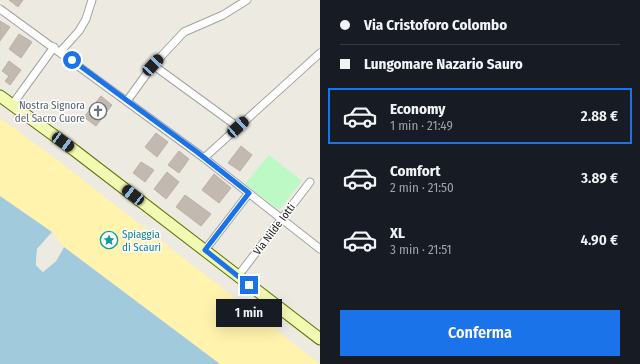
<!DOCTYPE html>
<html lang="it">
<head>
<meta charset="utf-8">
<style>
	:root { --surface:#171b24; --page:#242831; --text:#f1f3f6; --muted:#9ea1a6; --line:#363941; --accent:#1a73e8 }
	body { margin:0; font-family:"Fira Sans Condensed",sans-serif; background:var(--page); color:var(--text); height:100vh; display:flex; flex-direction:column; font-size:15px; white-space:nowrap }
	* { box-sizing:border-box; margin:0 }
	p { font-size:13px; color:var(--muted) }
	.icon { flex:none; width:22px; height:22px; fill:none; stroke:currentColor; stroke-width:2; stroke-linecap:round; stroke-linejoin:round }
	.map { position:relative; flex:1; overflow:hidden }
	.side { display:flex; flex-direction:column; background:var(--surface); width:320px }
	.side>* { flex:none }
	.guide { display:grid; align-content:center; height:88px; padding:0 20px; background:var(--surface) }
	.end { position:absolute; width:18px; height:18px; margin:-9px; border:5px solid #1a73e8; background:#fff; box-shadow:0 0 0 2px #fff }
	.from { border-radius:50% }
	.bubble { position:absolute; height:28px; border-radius:0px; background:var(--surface); box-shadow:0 4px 16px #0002; font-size:13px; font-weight:600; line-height:28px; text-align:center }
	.car { position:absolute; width:12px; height:24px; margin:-12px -6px; border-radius:5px; box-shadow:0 0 3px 1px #0007; background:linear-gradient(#222 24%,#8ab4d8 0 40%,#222 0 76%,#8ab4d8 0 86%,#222 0) }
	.guide b { display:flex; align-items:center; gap:14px; height:38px; font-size:15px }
	.guide b+b { border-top:1px solid var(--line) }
	.guide i { width:10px; height:10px; background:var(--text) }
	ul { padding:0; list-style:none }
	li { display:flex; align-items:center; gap:12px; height:56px; margin:0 8px 6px; padding:0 12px; border:2px solid transparent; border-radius:0px }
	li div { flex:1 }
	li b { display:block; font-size:15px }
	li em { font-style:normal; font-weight:600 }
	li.on { border-color:var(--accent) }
	li>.icon { width:36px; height:36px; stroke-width:1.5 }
	.primary-button { display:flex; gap:8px; margin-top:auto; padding:8px 20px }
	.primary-button a { flex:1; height:46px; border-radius:0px; background:var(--accent); color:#fff; font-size:16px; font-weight:600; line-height:46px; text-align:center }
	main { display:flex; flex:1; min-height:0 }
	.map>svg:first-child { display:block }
	.sand { fill:#fff3ae }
	.park { fill:#bdf9c5 }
	.water { fill:#a1cbdc }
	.pier { fill:#edeae1 }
	.building { fill:#c2bab1; stroke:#bfb1a4 }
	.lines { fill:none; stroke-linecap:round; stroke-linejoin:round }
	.street-casing { stroke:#a3a3a3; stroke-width:9 }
	.secondary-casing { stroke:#607104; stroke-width:13 }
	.street { stroke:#fff; stroke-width:7 }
	.secondary { stroke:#f2f9b3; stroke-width:11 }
	.route { stroke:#1a73e8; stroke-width:5 }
	.labels { text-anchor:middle; stroke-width:3; stroke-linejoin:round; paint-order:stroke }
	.worship-label { font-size:11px; fill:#5b616d; stroke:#fff; text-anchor:end }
	.street-label { font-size:11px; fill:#1c1c1c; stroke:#fff }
	.culture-label { font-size:11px; fill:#0d838f; stroke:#fff; text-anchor:start }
</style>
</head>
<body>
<main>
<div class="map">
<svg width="320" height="364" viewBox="0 0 320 364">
	<rect width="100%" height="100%" fill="#edeae1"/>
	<path class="sand" d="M0,118L56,159L320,364H220L64,247L52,232L0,196Z"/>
	<path class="park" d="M269,155L302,181L279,210L245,184Z"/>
	<path class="water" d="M0,196L52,232L37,249L36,265L43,272L56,261L64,247L220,364H0Z"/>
	<path class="pier" d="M54,231V233L39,249L38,265L43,269L54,260L64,245V247L56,261L43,272L36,265L37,249Z"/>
	<path class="building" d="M9,0H23L18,7Z
		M0,21L10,27L0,41Z
		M19,34L32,42L21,58L9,49Z
		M9,61L21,70L10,85L5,81L9,76L2,71Z
		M101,96L112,105L96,126L84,117Z
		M156,133L168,142L157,157L145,147Z
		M241,146L252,155L240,171L228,163Z
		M179,151L189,159L179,173L168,165Z
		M141,162L154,170L145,182L133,173Z
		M167,172L179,182L166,199L154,189Z
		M214,174L231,188L219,203L202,190Z
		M185,195L211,214L201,226L176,207Z"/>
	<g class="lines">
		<defs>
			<path id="street" d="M0,9L204,158L320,249
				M60,52L79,31L86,19L92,0
				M153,65L238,127
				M127,101L153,65L184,32L223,15L247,0
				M12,105L54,47
				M204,158L320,53
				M205,250L249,193
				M238,276L310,182"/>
			<path id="secondary" d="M0,96L74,150L320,339"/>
		</defs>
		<use href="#street" class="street-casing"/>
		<use href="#secondary" class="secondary-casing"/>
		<use href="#street" class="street"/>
		<use href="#secondary" class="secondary"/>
	</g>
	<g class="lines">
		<path class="route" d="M72,60L197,152L249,193L205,250L249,285"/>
	</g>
	<defs>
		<symbol id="church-ring" viewBox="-11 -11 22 22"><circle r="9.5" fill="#fff" stroke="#6b7280" stroke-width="1.5"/><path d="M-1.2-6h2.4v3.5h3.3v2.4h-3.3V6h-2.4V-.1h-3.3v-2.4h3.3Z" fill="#6b7280"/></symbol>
		<symbol id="sight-ring" viewBox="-11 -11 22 22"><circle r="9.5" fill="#fff" stroke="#0f9aa8" stroke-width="1.5"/><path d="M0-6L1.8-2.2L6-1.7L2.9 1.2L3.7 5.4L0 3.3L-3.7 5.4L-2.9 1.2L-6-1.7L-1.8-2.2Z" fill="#0f9aa8"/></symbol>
	</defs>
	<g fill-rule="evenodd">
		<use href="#church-ring" x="88" y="101" width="20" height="20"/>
		<use href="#sight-ring" x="99" y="230" width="20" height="20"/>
	</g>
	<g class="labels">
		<g class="worship-label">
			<text x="85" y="109">Nostra Signora<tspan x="85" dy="13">del Sacro Cuore</tspan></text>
		</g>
		<g class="street-label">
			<text transform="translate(274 229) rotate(-53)" y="4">Via Nilde Iotti</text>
		</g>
		<g class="culture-label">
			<text x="122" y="238">Spiaggia<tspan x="122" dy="13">di Scauri</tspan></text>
		</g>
	</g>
</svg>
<i class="end from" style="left:72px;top:60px"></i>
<i class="end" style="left:249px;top:285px"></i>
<div class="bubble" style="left:216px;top:299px;width:66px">1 min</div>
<i class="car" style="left:153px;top:65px;rotate:43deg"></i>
<i class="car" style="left:238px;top:127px;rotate:48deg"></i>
<i class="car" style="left:63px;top:142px;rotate:126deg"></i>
<i class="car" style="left:133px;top:195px;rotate:308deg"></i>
</div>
<section class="side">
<div class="guide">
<b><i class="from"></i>Via Cristoforo Colombo</b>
<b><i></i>Lungomare Nazario Sauro</b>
</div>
<ul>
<li class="on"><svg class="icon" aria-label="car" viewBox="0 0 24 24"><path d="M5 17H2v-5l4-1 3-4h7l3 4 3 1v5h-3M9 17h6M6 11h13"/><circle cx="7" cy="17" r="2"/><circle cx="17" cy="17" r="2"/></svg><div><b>Economy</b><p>1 min · 21:49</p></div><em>2.88 €</em></li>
<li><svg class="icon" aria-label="car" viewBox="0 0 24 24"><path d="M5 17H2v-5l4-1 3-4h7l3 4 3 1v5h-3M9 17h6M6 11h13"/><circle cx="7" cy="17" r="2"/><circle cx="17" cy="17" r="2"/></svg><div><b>Comfort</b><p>2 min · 21:50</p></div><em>3.89 €</em></li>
<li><svg class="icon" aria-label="car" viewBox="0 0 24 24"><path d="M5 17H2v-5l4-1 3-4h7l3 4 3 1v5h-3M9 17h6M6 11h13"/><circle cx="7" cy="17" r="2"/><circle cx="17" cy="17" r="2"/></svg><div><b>XL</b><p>3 min · 21:51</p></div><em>4.90 €</em></li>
</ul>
<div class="primary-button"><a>Conferma</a></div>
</section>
</main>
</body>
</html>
